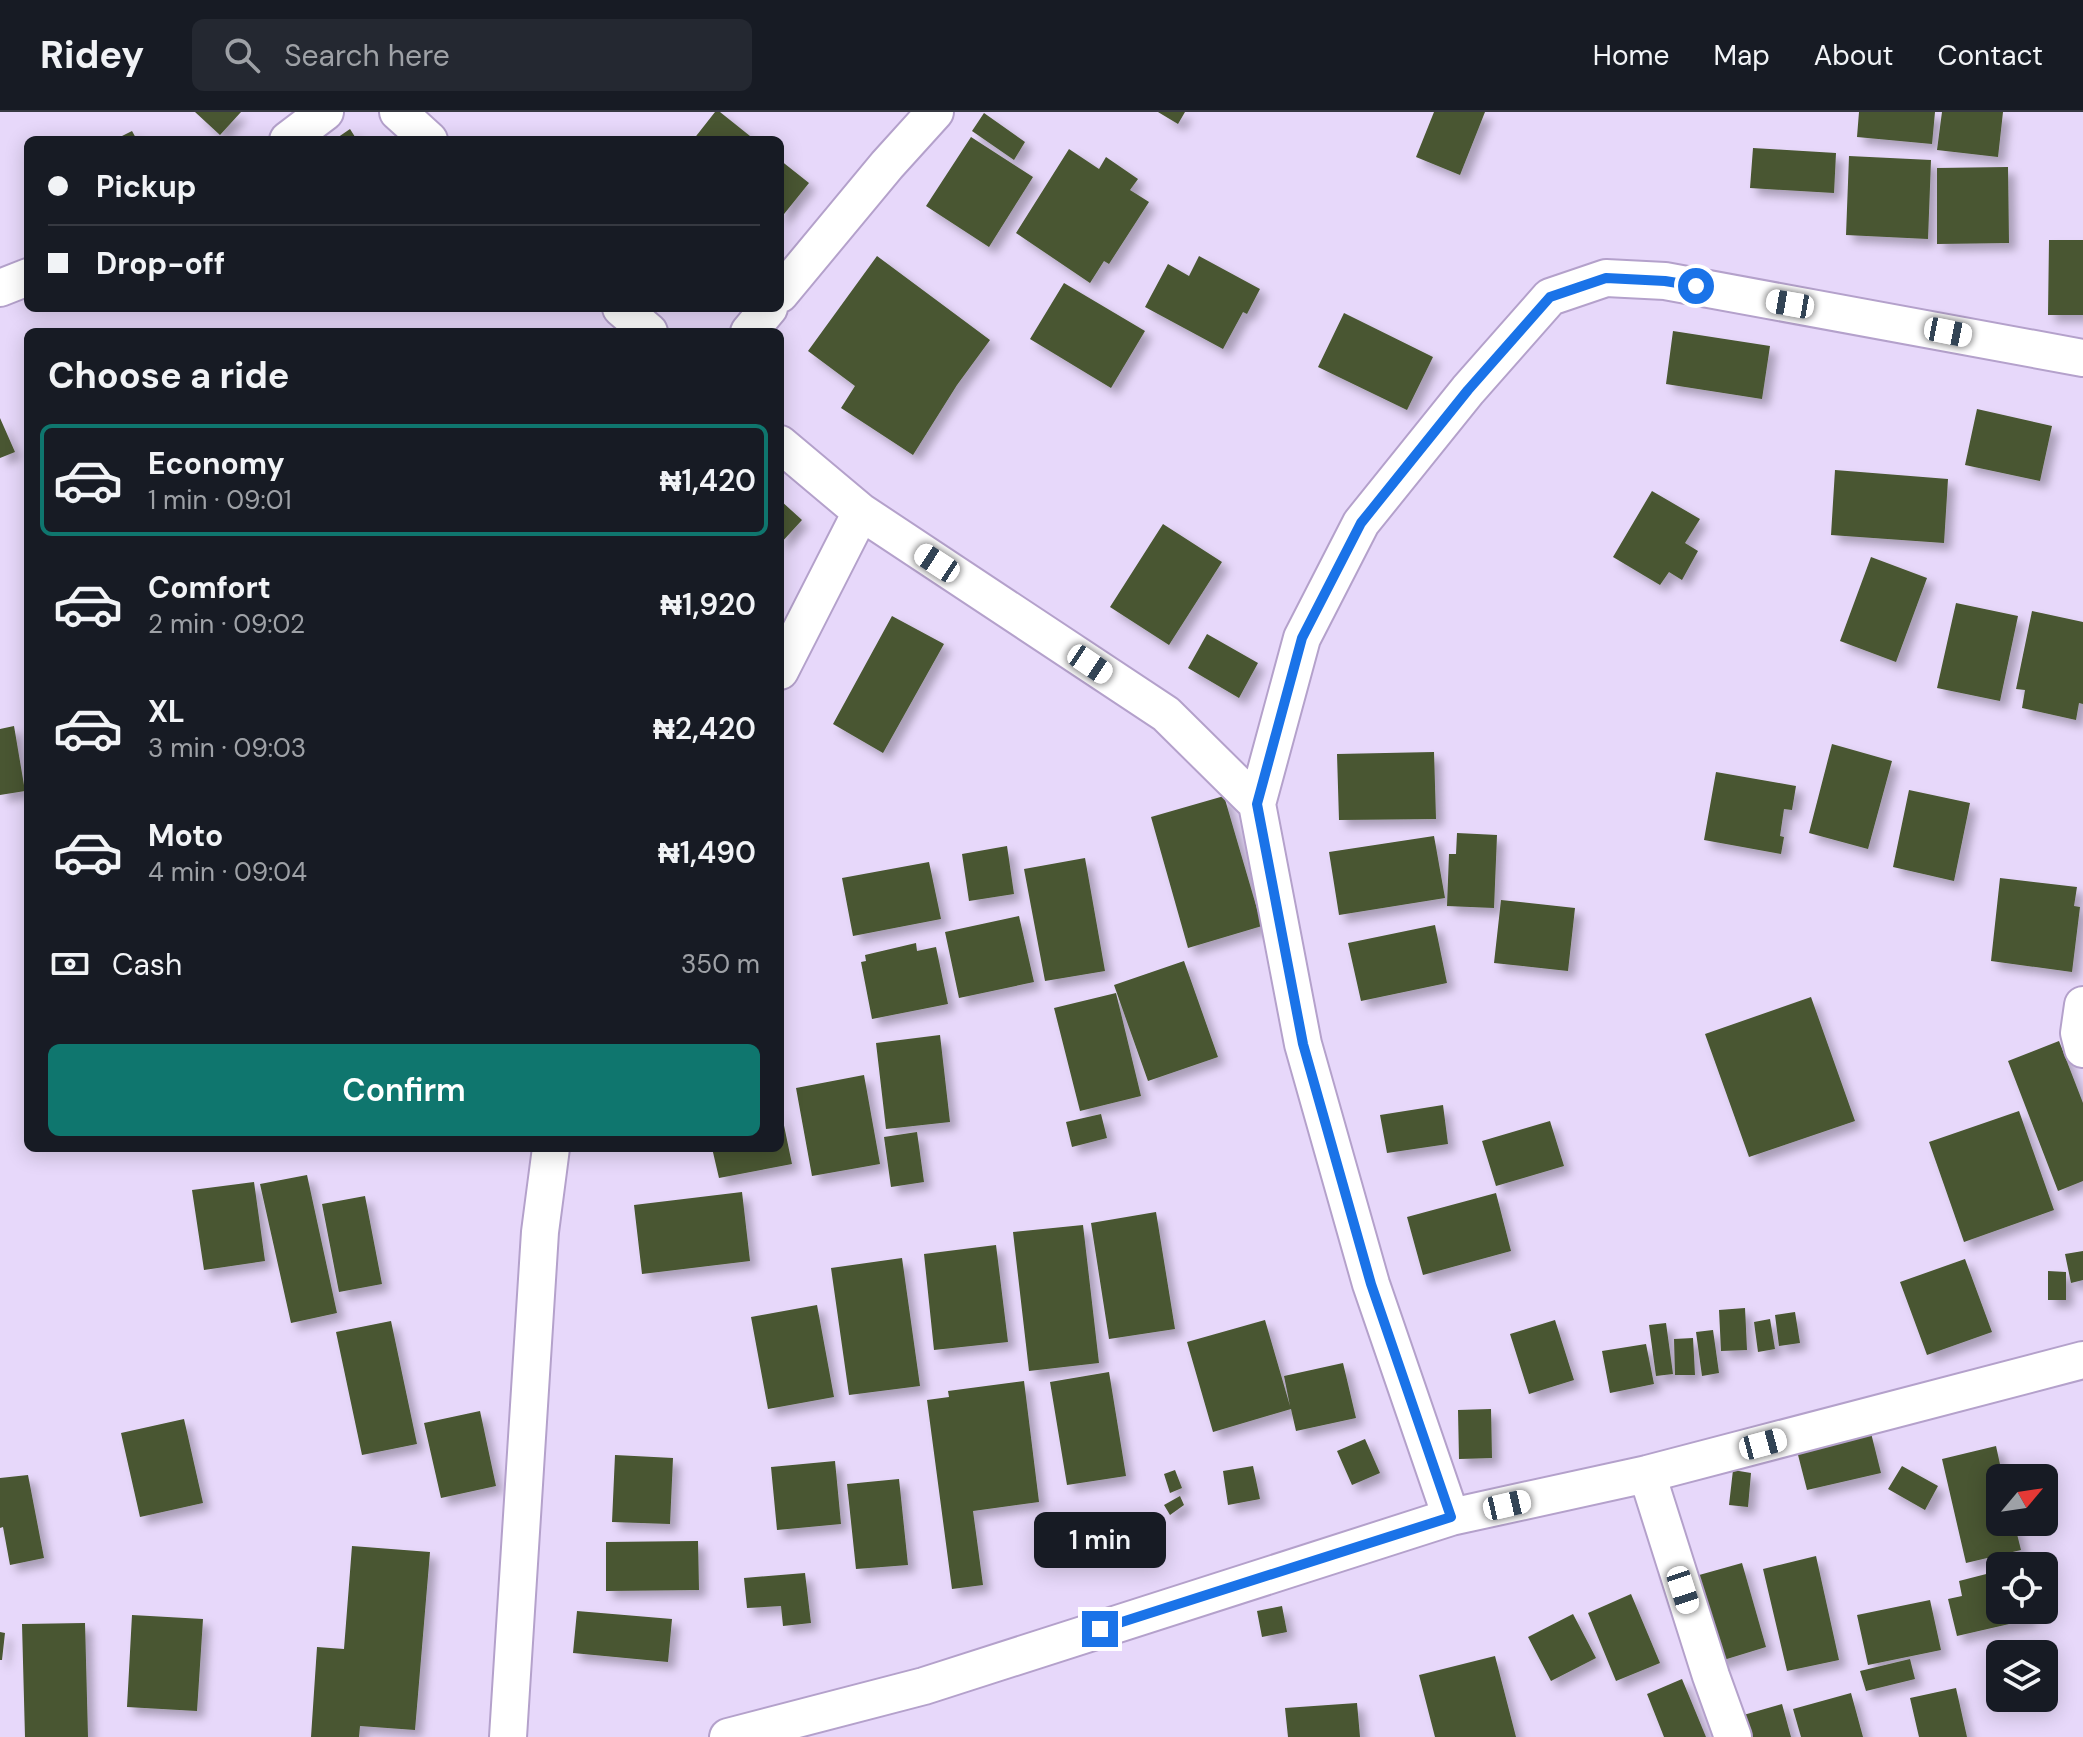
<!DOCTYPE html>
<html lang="en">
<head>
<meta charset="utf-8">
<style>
	:root { --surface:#171b24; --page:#242831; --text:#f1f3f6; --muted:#9ea1a6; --line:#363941; --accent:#0f766e }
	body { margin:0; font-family:"DM Sans",sans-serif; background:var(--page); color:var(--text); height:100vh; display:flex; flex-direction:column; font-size:30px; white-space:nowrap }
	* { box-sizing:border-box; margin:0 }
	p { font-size:26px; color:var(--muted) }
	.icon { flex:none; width:44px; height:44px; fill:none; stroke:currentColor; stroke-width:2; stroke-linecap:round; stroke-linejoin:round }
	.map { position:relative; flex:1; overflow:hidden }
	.sheet { position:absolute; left:24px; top:216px; width:760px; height:824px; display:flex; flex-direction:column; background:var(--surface); border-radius:12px; box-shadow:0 4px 20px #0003 }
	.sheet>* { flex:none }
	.hud { position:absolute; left:24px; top:24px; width:760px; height:176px; border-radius:12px; box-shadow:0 4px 20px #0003; display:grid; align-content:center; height:176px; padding:0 24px; background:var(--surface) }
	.needle { width:52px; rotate:61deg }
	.controls { position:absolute; left:1986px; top:1352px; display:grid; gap:16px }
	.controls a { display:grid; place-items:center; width:72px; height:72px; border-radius:12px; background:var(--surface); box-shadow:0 4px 20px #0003; font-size:40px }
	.end { position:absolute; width:36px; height:36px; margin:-18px; border:10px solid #1a73e8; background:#fff; box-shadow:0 0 0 4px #fff }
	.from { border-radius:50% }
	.bubble { position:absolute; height:56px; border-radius:12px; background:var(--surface); box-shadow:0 4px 20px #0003; font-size:26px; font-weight:600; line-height:56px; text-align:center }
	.car { position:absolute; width:24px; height:48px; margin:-24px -12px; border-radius:10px; box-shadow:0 0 6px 2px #0007; background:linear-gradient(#fff 24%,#345 0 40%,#fff 0 76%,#345 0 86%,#fff 0) }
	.hud b { display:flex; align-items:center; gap:28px; height:76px; font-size:30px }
	.hud b+b { border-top:2px solid var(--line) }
	.hud i { width:20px; height:20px; background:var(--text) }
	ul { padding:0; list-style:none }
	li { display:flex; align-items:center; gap:24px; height:112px; margin:0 16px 12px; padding:0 8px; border:4px solid transparent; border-radius:12px }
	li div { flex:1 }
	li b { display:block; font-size:30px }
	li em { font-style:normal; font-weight:600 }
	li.current { border-color:var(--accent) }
	li>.icon { width:72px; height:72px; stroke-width:1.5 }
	h2 { padding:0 24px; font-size:36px; line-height:96px }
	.pay { display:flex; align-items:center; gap:20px; height:88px; padding:0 24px; font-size:30px }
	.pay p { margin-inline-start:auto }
	.action { display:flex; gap:16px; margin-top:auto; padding:16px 24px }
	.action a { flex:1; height:92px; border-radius:12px; background:var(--accent); color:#fff; font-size:32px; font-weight:600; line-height:92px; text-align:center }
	header { display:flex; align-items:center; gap:48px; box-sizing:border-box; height:112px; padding:0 40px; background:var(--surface); border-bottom:2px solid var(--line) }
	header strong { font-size:38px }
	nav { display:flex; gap:44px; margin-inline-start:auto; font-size:28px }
	.search { width:560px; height:72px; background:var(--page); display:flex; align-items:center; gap:20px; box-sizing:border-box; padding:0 28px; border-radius:12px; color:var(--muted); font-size:30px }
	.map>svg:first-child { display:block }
	.building { fill:#485630; filter:url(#shadow) }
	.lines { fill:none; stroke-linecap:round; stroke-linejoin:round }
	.minor-casing { stroke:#b4a1cb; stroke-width:40 }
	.minor { stroke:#fff; stroke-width:36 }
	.route { stroke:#1a73e8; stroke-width:10 }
</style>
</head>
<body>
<header>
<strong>Ridey</strong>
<div class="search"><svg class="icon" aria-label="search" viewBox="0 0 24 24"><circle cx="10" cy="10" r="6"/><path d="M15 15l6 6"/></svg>Search here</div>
<nav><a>Home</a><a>Map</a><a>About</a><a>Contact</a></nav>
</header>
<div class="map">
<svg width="2083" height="1625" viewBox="0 0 2083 1625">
	<defs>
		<filter id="shadow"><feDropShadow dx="7" dy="7" stdDeviation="4" flood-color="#0004"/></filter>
	</defs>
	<rect width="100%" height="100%" fill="#e7d8fa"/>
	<path class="building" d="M195,0H241L220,23Z
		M715,0H720L755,28H693Z
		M1158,0H1185L1178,12Z
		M1434,0H1485L1460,63L1416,45Z
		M1859,0H1935L1932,32L1857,25Z
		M1942,0H2003L1998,45L1937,38Z
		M984,1L1025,30L1014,48L972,19Z
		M350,17L357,28H334Z
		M132,19L137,28H114Z
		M971,25L1033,65L989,135L926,94Z
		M1753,36L1836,41L1834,81L1750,76Z
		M1069,37L1099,57L1106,45L1138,67L1130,78L1149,90L1109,152L1104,149L1090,171L1016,121Z
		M1849,44L1931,48L1928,127L1846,123Z
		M780,48L809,71L780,107Z
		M2008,55L2009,131L1937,132V56Z
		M2049,128H2083V203H2048Z
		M877,144L990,228L957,273L913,343L841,296L855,274L808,239Z
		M1199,144L1260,177L1247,202L1243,200L1223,237L1145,195L1168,152L1189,164Z
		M1064,171L1145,219L1111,276L1030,227Z
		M1344,201L1433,245L1407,298L1318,255Z
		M1673,219L1770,234L1762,287L1666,272Z
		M1977,297L2052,314L2040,369L1965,353Z
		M0,306L15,340L0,346Z
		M1835,358L1948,367L1944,431L1831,423Z
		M1652,379L1700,407L1685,431L1698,439L1682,468L1669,460L1660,473L1613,445Z
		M780,388L802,408L780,432Z
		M1163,412L1222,450L1169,533L1110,495Z
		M1871,445L1927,466L1896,550L1840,529Z
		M1956,491L2018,504L2000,589L1937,576Z
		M2032,499L2083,510V592L2079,591L2076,608L2022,596L2025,578L2016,577Z
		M892,504L944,532L883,641L833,612Z
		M1207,522L1258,551L1239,586L1188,556Z
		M14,614L25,679L0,683V617Z
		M1832,632L1892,649L1868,737L1809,721Z
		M1434,640L1436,707L1339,708L1337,642Z
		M1716,660L1796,674L1792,698L1784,697L1780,724L1784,725L1781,742L1704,728Z
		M1909,678L1970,691L1954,769L1893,755Z
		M1224,684L1262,814L1188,836L1151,705Z
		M1457,721L1497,723L1494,796L1447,794L1449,742H1456Z
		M1434,724L1445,786L1339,803L1329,740Z
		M1007,734L1014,782L969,789L962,742Z
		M1085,746L1105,859L1045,869L1024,757Z
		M929,750L941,807L853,824L842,766Z
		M2000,766L2077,775L2074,794L2080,795L2072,860L1991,849Z
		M1501,788L1575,796L1568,859L1494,851Z
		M1019,804L1034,870L959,886L945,820Z
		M1435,813L1447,871L1361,889L1348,831Z
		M916,831L917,839L936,835L948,892L872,907L861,850L866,849L865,843Z
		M1184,849L1218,945L1148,969L1114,873Z
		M1116,881L1141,984L1080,999L1054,896Z
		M1811,885L1855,1009L1749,1045L1705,922Z
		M940,923L950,1010L886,1017L876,931Z
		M2059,929L2083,991V1069L2058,1079L2008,949Z
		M864,963L880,1052L812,1064L796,976Z
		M1443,993L1448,1032L1387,1041L1380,1003Z
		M780,999H781L792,1052L719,1066L712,1036H780Z
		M2019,999L2054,1098L1964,1130L1929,1030Z
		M1101,1002L1107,1026L1072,1035L1066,1010Z
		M1550,1009L1564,1054L1496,1074L1482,1029Z
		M917,1020L924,1070L891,1075L884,1025Z
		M307,1063L337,1201L291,1211L260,1072Z
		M254,1070L265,1149L204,1158L192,1078Z
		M742,1080L750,1149L642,1162L634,1093Z
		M1496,1081L1511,1139L1423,1163L1407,1105Z
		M365,1084L382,1172L339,1180L322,1092Z
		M1156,1100L1175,1217L1109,1227L1091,1111Z
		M1083,1113L1099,1251L1029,1259L1013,1120Z
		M996,1133L1008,1230L934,1238L924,1142Z
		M2083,1139V1168L2071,1171L2065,1142Z
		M902,1146L920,1274L849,1283L831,1156Z
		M1965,1147L1992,1220L1927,1243L1900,1170Z
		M2048,1159L2066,1160V1188H2048Z
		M817,1193L834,1285L768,1297L751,1205Z
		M1745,1196L1747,1238L1721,1239L1719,1198Z
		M1795,1200L1800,1231L1779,1234L1775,1203Z
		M1770,1207L1775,1237L1758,1240L1754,1210Z
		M1265,1208L1290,1294L1284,1264L1343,1251L1356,1306L1296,1319L1291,1297L1213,1320L1187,1230Z
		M1555,1208L1574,1268L1529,1282L1510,1222Z
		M391,1209L417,1332L362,1343L336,1220Z
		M1666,1211L1673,1262L1656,1264L1649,1213Z
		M1713,1218L1719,1261L1702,1264L1696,1220Z
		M1693,1226L1695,1263H1675L1674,1227Z
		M1646,1232L1654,1272L1610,1281L1602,1239Z
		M1109,1260L1126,1364L1067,1373L1050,1270Z
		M1024,1269L1039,1390L973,1399L983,1473L952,1477L927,1288L949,1285L948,1279Z
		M1491,1297L1492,1346L1459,1347L1458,1298Z
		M480,1299L496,1374L441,1386L424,1311Z
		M184,1307L203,1391L140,1405L121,1321Z
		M1871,1321L1881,1361L1807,1378L1797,1339Z
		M1365,1327L1380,1361L1352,1373L1337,1339Z
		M1996,1334L2003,1366H2000V1410H2014L2021,1438L1966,1451L1942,1347Z
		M615,1343L673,1346L670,1412L612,1410Z
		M835,1349L841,1412L777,1418L771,1355Z
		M1253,1354L1260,1387L1228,1393L1223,1359Z
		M1902,1354L1938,1374L1925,1398L1888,1377Z
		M1175,1358L1182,1376L1170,1381L1164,1362Z
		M1733,1358L1751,1361L1748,1395L1729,1393Z
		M28,1363L44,1446L10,1453L3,1415L0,1416V1366Z
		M899,1367L908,1453L856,1457L847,1372Z
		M1180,1384L1184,1393L1170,1403L1164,1393Z
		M698,1429L699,1478L606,1479V1430Z
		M352,1434L430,1440L415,1618L360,1614L359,1625H311L317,1535L344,1537Z
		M1816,1444L1839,1548L1787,1559L1763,1457Z
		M1742,1451L1766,1535L1717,1550L1692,1465Z
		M1998,1459L2000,1470V1498H2028L2031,1507L1957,1524L1948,1487L1962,1484L1959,1469Z
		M805,1461L811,1511L783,1514L781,1494L747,1496L744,1466Z
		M1631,1482L1660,1551L1616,1569L1588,1501Z
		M1930,1488L1941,1538L1868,1553L1857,1503Z
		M1282,1494L1287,1520L1262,1525L1257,1499Z
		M577,1499L672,1507L668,1550L573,1541Z
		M1573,1502L1596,1546L1551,1569L1528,1525Z
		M132,1503L203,1507L197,1599L127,1595Z
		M85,1511L88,1625H25L22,1512Z
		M0,1520L5,1521L2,1548H0Z
		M1495,1544L1516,1625H1435L1419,1563Z
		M1910,1547L1915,1567L1866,1579L1860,1559Z
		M1682,1567L1706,1625H1664L1647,1582Z
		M1956,1576L1967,1625H1919L1910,1586Z
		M1851,1581L1863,1625H1801L1793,1597Z
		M1357,1591L1360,1625H1288L1285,1596Z
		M1782,1592L1791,1625H1746L1740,1604Z"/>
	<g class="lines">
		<defs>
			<path id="minor" d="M398,0L429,28
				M288,28L325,0
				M0,176L28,165
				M780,182L887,53L935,0
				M621,196L649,220
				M749,220L769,196
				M780,332L861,400L1166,602L1257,692L1303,932L1371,1172L1451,1405
				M780,559L861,400
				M1257,692L1302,526L1361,411L1468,278L1550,185L1606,166L1665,169L2083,246
				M2083,893L2079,921L2083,937
				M1647,1362L1711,1564L1733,1625
				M508,1625L540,1120L551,1036
				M728,1625L924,1574L1451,1405L1647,1362L2083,1248"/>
		</defs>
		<use href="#minor" class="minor-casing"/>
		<use href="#minor" class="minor"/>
	</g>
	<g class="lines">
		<path class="route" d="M1100,1517L1451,1405L1371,1172L1303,932L1257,692L1302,526L1361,411L1468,278L1550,185L1606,166L1665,169L1696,174"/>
	</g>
</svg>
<div class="controls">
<a><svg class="needle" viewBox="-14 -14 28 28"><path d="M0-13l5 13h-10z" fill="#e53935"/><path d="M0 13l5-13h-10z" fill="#9ea1a6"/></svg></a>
<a><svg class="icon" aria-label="locate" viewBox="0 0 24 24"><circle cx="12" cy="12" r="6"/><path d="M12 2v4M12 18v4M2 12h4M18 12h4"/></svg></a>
<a><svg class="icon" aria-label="layers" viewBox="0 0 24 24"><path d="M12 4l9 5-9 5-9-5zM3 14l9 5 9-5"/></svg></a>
</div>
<i class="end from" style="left:1696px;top:174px"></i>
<i class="end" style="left:1100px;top:1517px"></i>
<div class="bubble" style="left:1034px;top:1400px;width:132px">1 min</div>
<i class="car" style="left:1790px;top:192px;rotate:280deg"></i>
<i class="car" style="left:1948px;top:220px;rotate:101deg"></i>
<i class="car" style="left:937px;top:451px;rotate:303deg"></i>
<i class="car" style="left:1090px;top:552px;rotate:124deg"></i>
<i class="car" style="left:1763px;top:1332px;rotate:75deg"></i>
<i class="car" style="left:1507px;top:1393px;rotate:77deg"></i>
<i class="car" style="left:1683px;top:1478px;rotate:162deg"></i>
<div class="hud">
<b><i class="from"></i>Pickup</b>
<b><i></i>Drop-off</b>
</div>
<section class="sheet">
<h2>Choose a ride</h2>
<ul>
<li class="current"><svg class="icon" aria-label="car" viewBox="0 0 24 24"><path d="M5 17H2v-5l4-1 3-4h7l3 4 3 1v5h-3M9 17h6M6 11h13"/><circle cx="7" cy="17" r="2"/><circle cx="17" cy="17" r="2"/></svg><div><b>Economy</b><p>1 min · 09:01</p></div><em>₦1,420</em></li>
<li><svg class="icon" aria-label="car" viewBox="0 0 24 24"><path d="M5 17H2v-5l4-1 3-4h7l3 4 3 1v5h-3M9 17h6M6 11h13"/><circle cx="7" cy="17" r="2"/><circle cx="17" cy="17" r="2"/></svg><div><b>Comfort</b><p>2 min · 09:02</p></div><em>₦1,920</em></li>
<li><svg class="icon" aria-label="car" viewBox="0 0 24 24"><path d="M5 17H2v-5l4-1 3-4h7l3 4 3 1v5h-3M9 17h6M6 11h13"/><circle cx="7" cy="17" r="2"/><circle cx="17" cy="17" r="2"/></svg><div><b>XL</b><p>3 min · 09:03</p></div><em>₦2,420</em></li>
<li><svg class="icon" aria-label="car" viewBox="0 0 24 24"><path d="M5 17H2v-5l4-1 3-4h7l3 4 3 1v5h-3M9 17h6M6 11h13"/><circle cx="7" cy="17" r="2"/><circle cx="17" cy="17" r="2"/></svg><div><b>Moto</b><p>4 min · 09:04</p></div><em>₦1,490</em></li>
</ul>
<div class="pay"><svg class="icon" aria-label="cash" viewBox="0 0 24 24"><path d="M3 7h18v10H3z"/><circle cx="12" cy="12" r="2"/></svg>Cash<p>350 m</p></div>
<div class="action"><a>Confirm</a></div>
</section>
</div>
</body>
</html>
